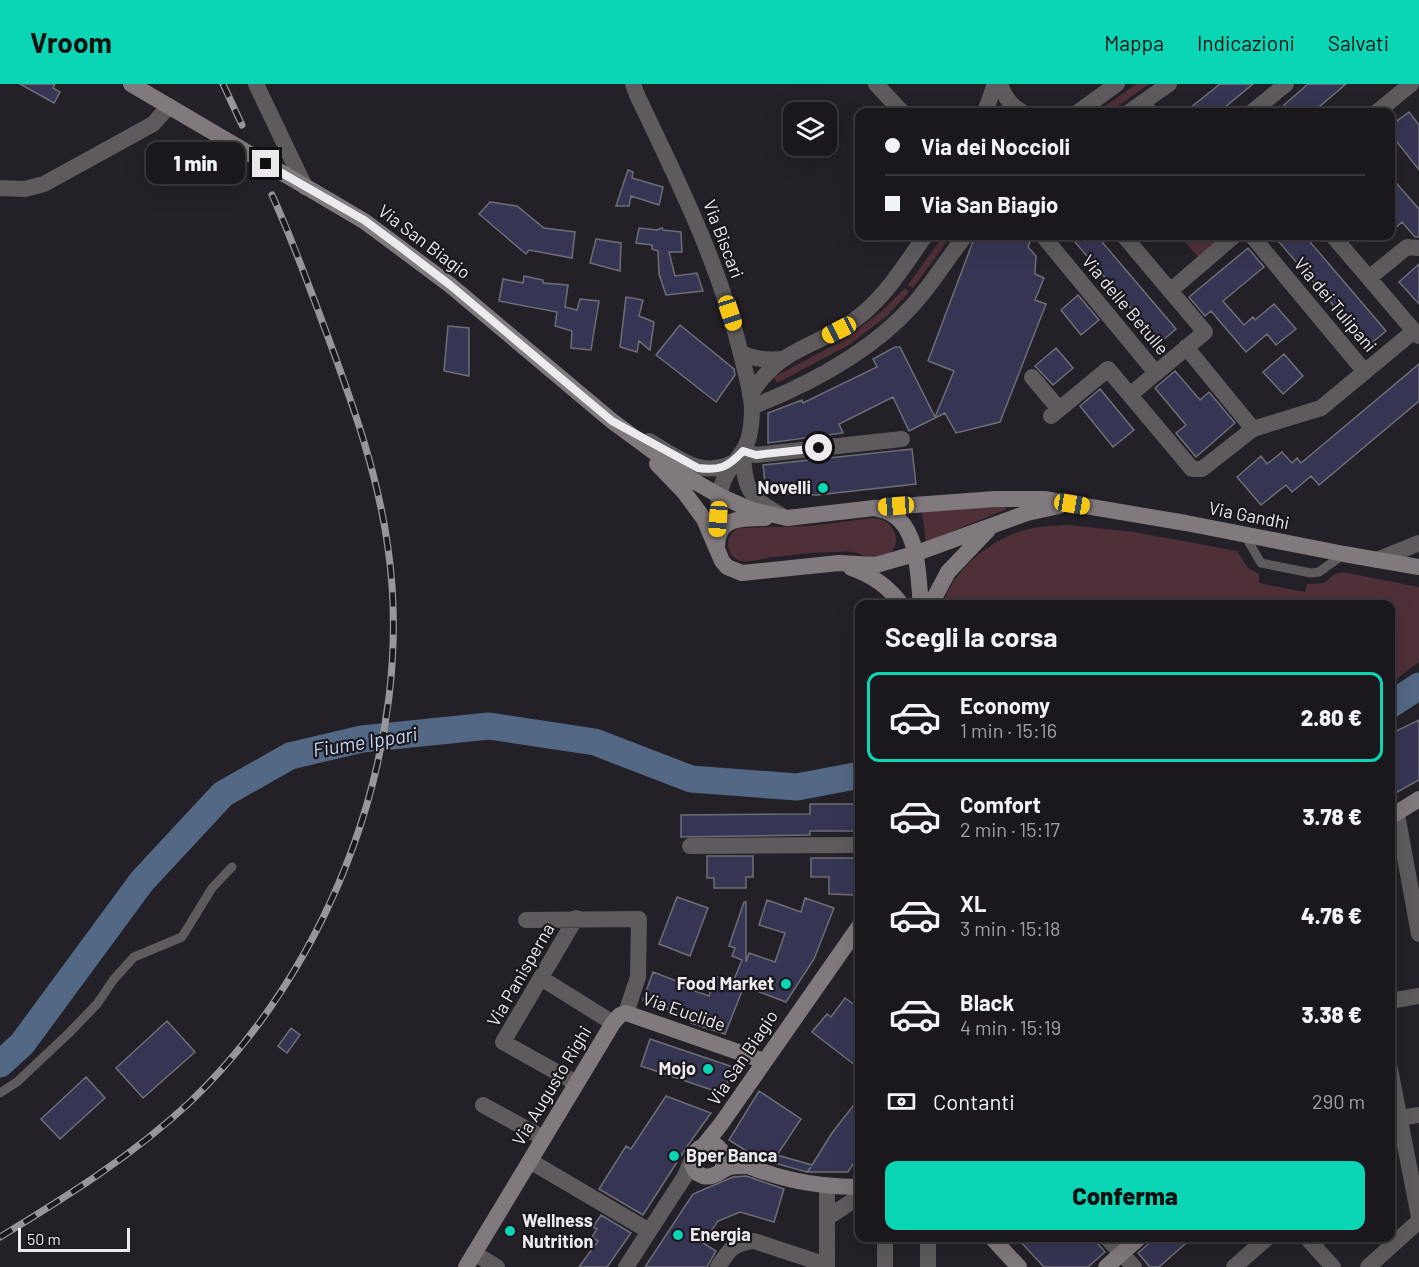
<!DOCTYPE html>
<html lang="it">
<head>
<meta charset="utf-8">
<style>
	:root { --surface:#1b181d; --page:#242126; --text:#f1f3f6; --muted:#a0a0a4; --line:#39373b; --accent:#0ad5b5 }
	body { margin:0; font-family:Barlow,sans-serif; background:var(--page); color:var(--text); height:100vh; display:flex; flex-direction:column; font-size:22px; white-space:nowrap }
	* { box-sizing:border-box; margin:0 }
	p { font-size:20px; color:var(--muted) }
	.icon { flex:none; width:33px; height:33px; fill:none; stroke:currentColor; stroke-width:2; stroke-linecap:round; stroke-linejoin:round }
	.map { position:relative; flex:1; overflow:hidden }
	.panel { position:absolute; left:855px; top:516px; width:540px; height:642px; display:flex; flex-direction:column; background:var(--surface); border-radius:12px; box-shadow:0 6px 24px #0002,0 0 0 2px var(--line) }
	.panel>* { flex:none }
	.top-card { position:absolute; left:855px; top:24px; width:540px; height:132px; border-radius:12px; box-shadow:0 6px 24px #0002,0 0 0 2px var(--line); display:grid; align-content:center; height:132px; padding:0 30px; background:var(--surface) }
	.buttons { position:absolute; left:783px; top:18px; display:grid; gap:12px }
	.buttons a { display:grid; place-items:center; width:54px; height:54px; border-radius:12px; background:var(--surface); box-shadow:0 6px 24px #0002,0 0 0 2px var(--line); font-size:30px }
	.scale { position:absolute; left:18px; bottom:15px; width:112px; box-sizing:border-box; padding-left:6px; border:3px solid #eceaee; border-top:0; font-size:16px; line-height:21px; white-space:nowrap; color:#eceaee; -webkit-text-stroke:4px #1a171d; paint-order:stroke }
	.end { position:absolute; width:27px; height:27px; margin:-14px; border:8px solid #eceaee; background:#111; box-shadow:0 0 0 3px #111 }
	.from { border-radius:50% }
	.bubble { position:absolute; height:42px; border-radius:12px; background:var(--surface); box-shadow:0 6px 24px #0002,0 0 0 2px var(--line); font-size:20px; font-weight:800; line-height:42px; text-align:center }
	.car { position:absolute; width:18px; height:36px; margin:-18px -9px; border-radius:8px; box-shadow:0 0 4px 2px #0007; background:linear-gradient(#f5c518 24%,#345 0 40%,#f5c518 0 76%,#345 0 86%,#f5c518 0) }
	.top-card b { display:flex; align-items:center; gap:21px; height:57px; font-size:22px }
	.top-card b+b { border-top:2px solid var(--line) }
	.top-card i { width:15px; height:15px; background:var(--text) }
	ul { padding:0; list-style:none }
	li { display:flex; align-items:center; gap:18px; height:90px; margin:0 12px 9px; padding:0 18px; border:3px solid transparent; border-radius:12px }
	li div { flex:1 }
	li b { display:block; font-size:22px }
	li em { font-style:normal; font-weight:800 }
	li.active { border-color:var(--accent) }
	li>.icon { width:54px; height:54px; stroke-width:1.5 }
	h2 { padding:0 30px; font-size:27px; line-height:72px }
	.pay { display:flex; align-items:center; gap:15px; height:66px; padding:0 30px; font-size:22px }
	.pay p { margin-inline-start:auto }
	.action { display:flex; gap:12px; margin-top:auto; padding:12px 30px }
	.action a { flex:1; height:69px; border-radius:12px; background:var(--accent); color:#111; font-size:24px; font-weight:800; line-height:69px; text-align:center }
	header { display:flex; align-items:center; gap:36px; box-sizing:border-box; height:84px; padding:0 30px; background:var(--accent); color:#111 }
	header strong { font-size:28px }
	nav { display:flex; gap:33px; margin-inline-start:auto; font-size:21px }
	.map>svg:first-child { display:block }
	.green { fill:#4f3038 }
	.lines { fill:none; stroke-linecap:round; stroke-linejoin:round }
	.river { stroke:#536884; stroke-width:27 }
	.building { fill:#363654; stroke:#6e6e77; stroke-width:1.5 }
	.service { stroke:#5e5a5d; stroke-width:9 }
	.minor { stroke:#5e5a5d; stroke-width:16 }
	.tertiary { stroke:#5e5a5d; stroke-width:16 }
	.secondary { stroke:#807a7e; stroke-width:16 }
	.rail-casing { stroke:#99969b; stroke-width:7 }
	.rail { stroke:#1a171d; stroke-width:4.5; stroke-dasharray:14; stroke-linecap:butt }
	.route { stroke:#eceaee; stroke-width:8 }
	.poi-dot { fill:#0ad5b5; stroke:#1a171d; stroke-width:2 }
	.labels { text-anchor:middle; stroke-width:4.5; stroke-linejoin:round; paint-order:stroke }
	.street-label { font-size:18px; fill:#eceaee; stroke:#1a171d }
	.poi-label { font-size:18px; font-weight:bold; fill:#eceaee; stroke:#1a171d; text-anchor:end }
	.water-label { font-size:20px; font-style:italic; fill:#c1d7f6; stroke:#1a171d }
</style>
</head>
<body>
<header>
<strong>Vroom</strong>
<nav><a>Mappa</a><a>Indicazioni</a><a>Salvati</a></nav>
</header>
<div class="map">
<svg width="1419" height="1183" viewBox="0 0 1419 1183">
	<rect width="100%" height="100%" fill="#242027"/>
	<path class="green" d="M1136,0H1149L1110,28H1097Z
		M943,152H951L913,204L908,201Z
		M1180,152H1224L1198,173Z
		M905,204L909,208L887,232L849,261L777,299L774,293L845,255L882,227Z
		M1003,422L1007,425L926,458L922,428Z
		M873,434C898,434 905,468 882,473C871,476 861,469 851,468C846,467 842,468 837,468C815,468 794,471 773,473C763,475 751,478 741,477C733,475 728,468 728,460C728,452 733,446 740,444L809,442Z
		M1068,441L1134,448L1237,467L1248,484L1259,490V499L1305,508L1307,500L1324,499L1335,490L1342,488L1419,503V578L1391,599L1390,520H943C953,486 989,457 1022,447C1037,442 1052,442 1068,441Z"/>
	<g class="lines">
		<path class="river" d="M1390,621L1419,602
			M0,980L22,960L142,797L223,710L290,672L362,655L489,642L595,658L691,695L797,703L860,691"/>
	</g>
	<path class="building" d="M20,0H55L53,4L60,8L54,19Z
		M1220,0H1253L1219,28H1185Z
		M1308,0H1346L1313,28H1291L1284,21Z
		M1409,28L1419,41V86L1390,49V42Z
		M628,86L633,88L632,94L663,103L659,121L631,112L629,122H616Z
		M1390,92L1419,125V153H1415L1402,138L1390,149Z
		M490,118L517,122L544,144L575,148L572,174L529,166L526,170L479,130Z
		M639,144L657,146L662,144L663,146L681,148L682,168H669L675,192L697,189L703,207L666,211L659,190L658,167L652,165V161L636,159Z
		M975,152L991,157L993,152H1032L1028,163L1036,172L1035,190L1044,194L1035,216L1046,220L1000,338L956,349L945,329L909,347L893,313L839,340L843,349L768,359V329L802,316L803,319L877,283L873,275L895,263H900L935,333L954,287L928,277Z
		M1070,152H1097L1176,245L1160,259Z
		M1274,152H1305L1386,247L1368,262Z
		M596,155L621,159L620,187L590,179Z
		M1248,164L1264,183L1223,217L1244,241L1253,233L1255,236L1274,220L1296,245L1276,261L1267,250L1246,268L1211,227L1205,232L1189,213Z
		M1419,180V220L1399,198Z
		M524,192L543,196V199L568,201L565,223L577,226L580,215L599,217L591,266L571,264L572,247L555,242L557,228L499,217L503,195L523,199Z
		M1078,211L1099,236L1081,251L1061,226Z
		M626,213L643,216L639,232L654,238L650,266L639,257L637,268L620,263Z
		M680,241L734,285L735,291L716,318L656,271Z
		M448,242L469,244V292L444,287Z
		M1056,264L1073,284L1053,301L1035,282Z
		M1284,270L1303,292L1283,310L1263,288Z
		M1419,280V317L1319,401L1311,392L1292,408L1286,401L1261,421L1237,393L1261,372L1267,380L1282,368L1292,379L1297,374L1301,379Z
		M1175,287L1200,316L1209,308L1235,339L1196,373L1176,349L1186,341L1155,304Z
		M1100,305L1134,346L1113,363L1080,322Z
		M912,365L916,400L817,411L783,410L766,407L763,381Z
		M1419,636V696L1390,712V650Z
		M810,720H860V747H810V751L681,753V731L810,730Z
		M707,772H753V793H746V804H714V794H707Z
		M811,774H860V805L855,811L829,810V793H811Z
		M677,813L708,824L690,872L659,860Z
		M805,814L834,824L814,875L786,918L744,902L725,950L691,939L692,934L643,916L653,888L679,898L678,901L709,912L715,892L733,898L742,876L732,872L735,864L729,862L744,818H746V878L749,869L775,878L785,849L759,841L767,816L801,828Z
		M845,914L860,925V985L812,948L827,930L831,933Z
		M167,937L195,968L143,1014L116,984Z
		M291,944L300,951L287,969L278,962Z
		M650,955L733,983L724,1010L641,982Z
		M86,993L105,1014L60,1055L41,1035Z
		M759,1007L801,1035L777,1071L812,1081L832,1049L860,1013V1078L853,1080L848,1088H808L811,1083L807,1088L759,1075L729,1056Z
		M666,1012L711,1029L688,1061L643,1131L599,1105L626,1062L631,1065Z
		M746,1092L784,1105L774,1138L740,1128L718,1137L703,1159L716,1167L707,1183H645L693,1110L733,1093Z
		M601,1131L631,1149L607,1183H579L598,1157L592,1153L597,1145L593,1143Z
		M1017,1154H1093L1105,1168L1088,1183H1044Z
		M1155,1154H1192L1159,1183H1150L1138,1169Z"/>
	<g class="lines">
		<path class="service" d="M1244,450L1261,479L1311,489L1319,488L1344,470
			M0,1009L17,998L69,949L97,920L114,895L134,873L182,853L212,804L232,783"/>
		<path class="minor" d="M256,0L305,103
			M876,0L902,28
			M1000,0C1004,12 1011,22 1022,28
			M1142,19L1150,28
			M985,28L995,0
			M1252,28L1286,0
			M1377,28L1411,0
			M0,104L25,105L44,100L153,40L169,22
			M1043,152L1156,289L1130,311
			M1124,152L1205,248L1156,289
			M1252,152L1365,288
			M1333,152L1414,247
			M1369,194L1407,163L1419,164
			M1170,207L1234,152
			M1186,263L1253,345
			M1032,293L1059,325
			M1051,332L1108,285L1192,385H1202L1253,345L1321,324L1414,247L1419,252
			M743,367L756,371L902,355
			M690,762L860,761
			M576,834L503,958L576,999
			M526,836L639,835L638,893L626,929
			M541,894L613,939
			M1390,917L1419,912
			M483,1021L543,1054
			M1390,1043L1400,1034L1419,1031
			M530,1077L649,1147
			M827,1134L860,1112
			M885,1154V1183
			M928,1154V1183
			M1107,1154L1134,1183
			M1307,1154L1333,1183
			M474,1169L497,1183
			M718,1183C729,1166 733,1159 754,1157L827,1181
			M827,1183V1103
			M1234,1183L1267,1154
			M1368,1183L1419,1137"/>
		<path class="tertiary" d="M633,0L637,11C677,95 719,179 741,270C745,287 751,306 752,324C752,338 751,356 742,368C735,378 728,386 723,398C716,416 718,439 717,457
			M1078,28L1117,0
			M1129,28L1169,0
			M741,269C756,276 768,276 784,275
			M750,311C759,297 771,283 785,274C810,258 838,250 861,231C888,209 906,179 925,152
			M752,323C810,300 871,268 913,221C932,200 947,175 965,152
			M649,357C677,373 700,395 732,379
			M743,367C744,403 748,414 781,431
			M1377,476L1419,459
			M1397,730L1419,850
			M1390,985L1419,1133
			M626,1183L685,1092L692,1075"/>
		<path class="secondary" d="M131,0L364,137L450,201L612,337L692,396L720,412L752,426L787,434L874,424L995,415H1044L1186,439L1344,470L1419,483
			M657,380L684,408L704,435L722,477L727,483L742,489L839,479L876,481L914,470L1027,429L1059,422
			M878,425C920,433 917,487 921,520
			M717,464C716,433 742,434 765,434
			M851,484C872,491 888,502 901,520
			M931,520L948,488L988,446
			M1390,733L1419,715
			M705,1060L721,1040L860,841
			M724,1071C768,1093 810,1103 860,1103
			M721,1087C727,1077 725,1069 717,1062C693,1055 683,1085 703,1092C714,1095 721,1086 730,1083C735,1082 740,1082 745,1082
			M992,1154L1019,1183
			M466,1183L613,939L620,931L626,929L764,977
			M1106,1183L1139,1154"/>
		<defs>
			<path id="rail" d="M223,0L242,41
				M0,1153C66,1113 132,1072 189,1019C332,883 416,660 388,464C378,391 353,321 328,253C310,205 293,157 272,111"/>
		</defs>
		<use href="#rail" class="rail-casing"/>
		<use href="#rail" class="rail"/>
	</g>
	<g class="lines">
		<path class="route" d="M266,80L364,136L399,162L450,201L612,337L698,384C720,387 728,383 743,367L756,371L819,364"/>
	</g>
	<g class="poi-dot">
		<circle cx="823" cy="404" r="6"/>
		<circle cx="786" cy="900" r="6"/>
		<circle cx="708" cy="985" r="6"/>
		<circle cx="674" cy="1072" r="6"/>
		<circle cx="510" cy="1147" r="6"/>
		<circle cx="678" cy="1151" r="6"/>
	</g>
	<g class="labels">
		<g class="street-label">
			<text transform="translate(723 155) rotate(69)" y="6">Via Biscari</text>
			<text transform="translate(424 158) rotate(37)" y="6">Via San Biagio</text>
			<text transform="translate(1125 221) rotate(50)" y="6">Via delle Betulle</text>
			<text transform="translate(1335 221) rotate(50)" y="6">Via dei Tulipani</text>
			<text transform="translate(1249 432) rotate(11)" y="6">Via Gandhi</text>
			<text transform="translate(521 891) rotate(-60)" y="6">Via Panisperna</text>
			<text transform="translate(684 928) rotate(19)" y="6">Via Euclide</text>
			<text transform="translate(743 974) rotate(-56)" y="6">Via San Biagio</text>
			<text transform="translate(552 1002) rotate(-59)" y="6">Via Augusto Righi</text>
		</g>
		<g class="poi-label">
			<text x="811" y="410">Novelli</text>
			<text x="774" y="906">Food Market</text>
			<text x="696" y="991">Mojo</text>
			<text x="686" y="1078" text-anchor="start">Bper Banca</text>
			<text x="522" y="1143" text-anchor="start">Wellness<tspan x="522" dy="21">Nutrition</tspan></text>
			<text x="690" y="1157" text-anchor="start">Energia</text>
		</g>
		<g class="water-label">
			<text transform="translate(365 658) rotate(-9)" y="7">Fiume Ippari</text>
		</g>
	</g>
</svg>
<div class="buttons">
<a><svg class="icon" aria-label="layers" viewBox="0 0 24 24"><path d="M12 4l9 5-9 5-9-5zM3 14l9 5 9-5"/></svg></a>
</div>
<div class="scale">50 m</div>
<i class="end from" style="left:819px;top:364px"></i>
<i class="end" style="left:266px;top:80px"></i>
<div class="bubble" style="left:146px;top:58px;width:99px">1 min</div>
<i class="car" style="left:730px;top:229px;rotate:162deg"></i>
<i class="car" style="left:839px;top:246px;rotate:243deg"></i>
<i class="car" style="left:1072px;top:420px;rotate:99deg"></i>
<i class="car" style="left:896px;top:422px;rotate:266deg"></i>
<i class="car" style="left:718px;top:435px;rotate:184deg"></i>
<div class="top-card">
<b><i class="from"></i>Via dei Noccioli</b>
<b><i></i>Via San Biagio</b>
</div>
<section class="panel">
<h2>Scegli la corsa</h2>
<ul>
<li class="active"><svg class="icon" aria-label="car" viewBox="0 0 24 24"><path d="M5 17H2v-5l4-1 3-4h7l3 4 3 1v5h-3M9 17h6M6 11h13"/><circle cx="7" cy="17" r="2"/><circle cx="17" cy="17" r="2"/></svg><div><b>Economy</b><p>1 min · 15:16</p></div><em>2.80 €</em></li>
<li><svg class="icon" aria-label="car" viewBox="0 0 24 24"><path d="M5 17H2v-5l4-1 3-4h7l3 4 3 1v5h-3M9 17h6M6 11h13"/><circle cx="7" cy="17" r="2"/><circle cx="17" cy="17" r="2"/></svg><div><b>Comfort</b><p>2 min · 15:17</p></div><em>3.78 €</em></li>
<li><svg class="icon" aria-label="car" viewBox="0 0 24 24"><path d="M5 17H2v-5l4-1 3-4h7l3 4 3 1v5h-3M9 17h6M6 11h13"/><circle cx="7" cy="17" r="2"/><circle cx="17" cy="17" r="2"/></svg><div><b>XL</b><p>3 min · 15:18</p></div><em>4.76 €</em></li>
<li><svg class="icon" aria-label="car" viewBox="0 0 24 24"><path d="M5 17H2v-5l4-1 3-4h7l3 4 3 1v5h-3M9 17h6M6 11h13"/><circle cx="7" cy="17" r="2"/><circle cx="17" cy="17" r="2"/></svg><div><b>Black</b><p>4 min · 15:19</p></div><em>3.38 €</em></li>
</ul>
<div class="pay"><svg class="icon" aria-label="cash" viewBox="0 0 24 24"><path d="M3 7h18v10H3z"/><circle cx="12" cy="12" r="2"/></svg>Contanti<p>290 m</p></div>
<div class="action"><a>Conferma</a></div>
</section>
</div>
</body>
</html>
